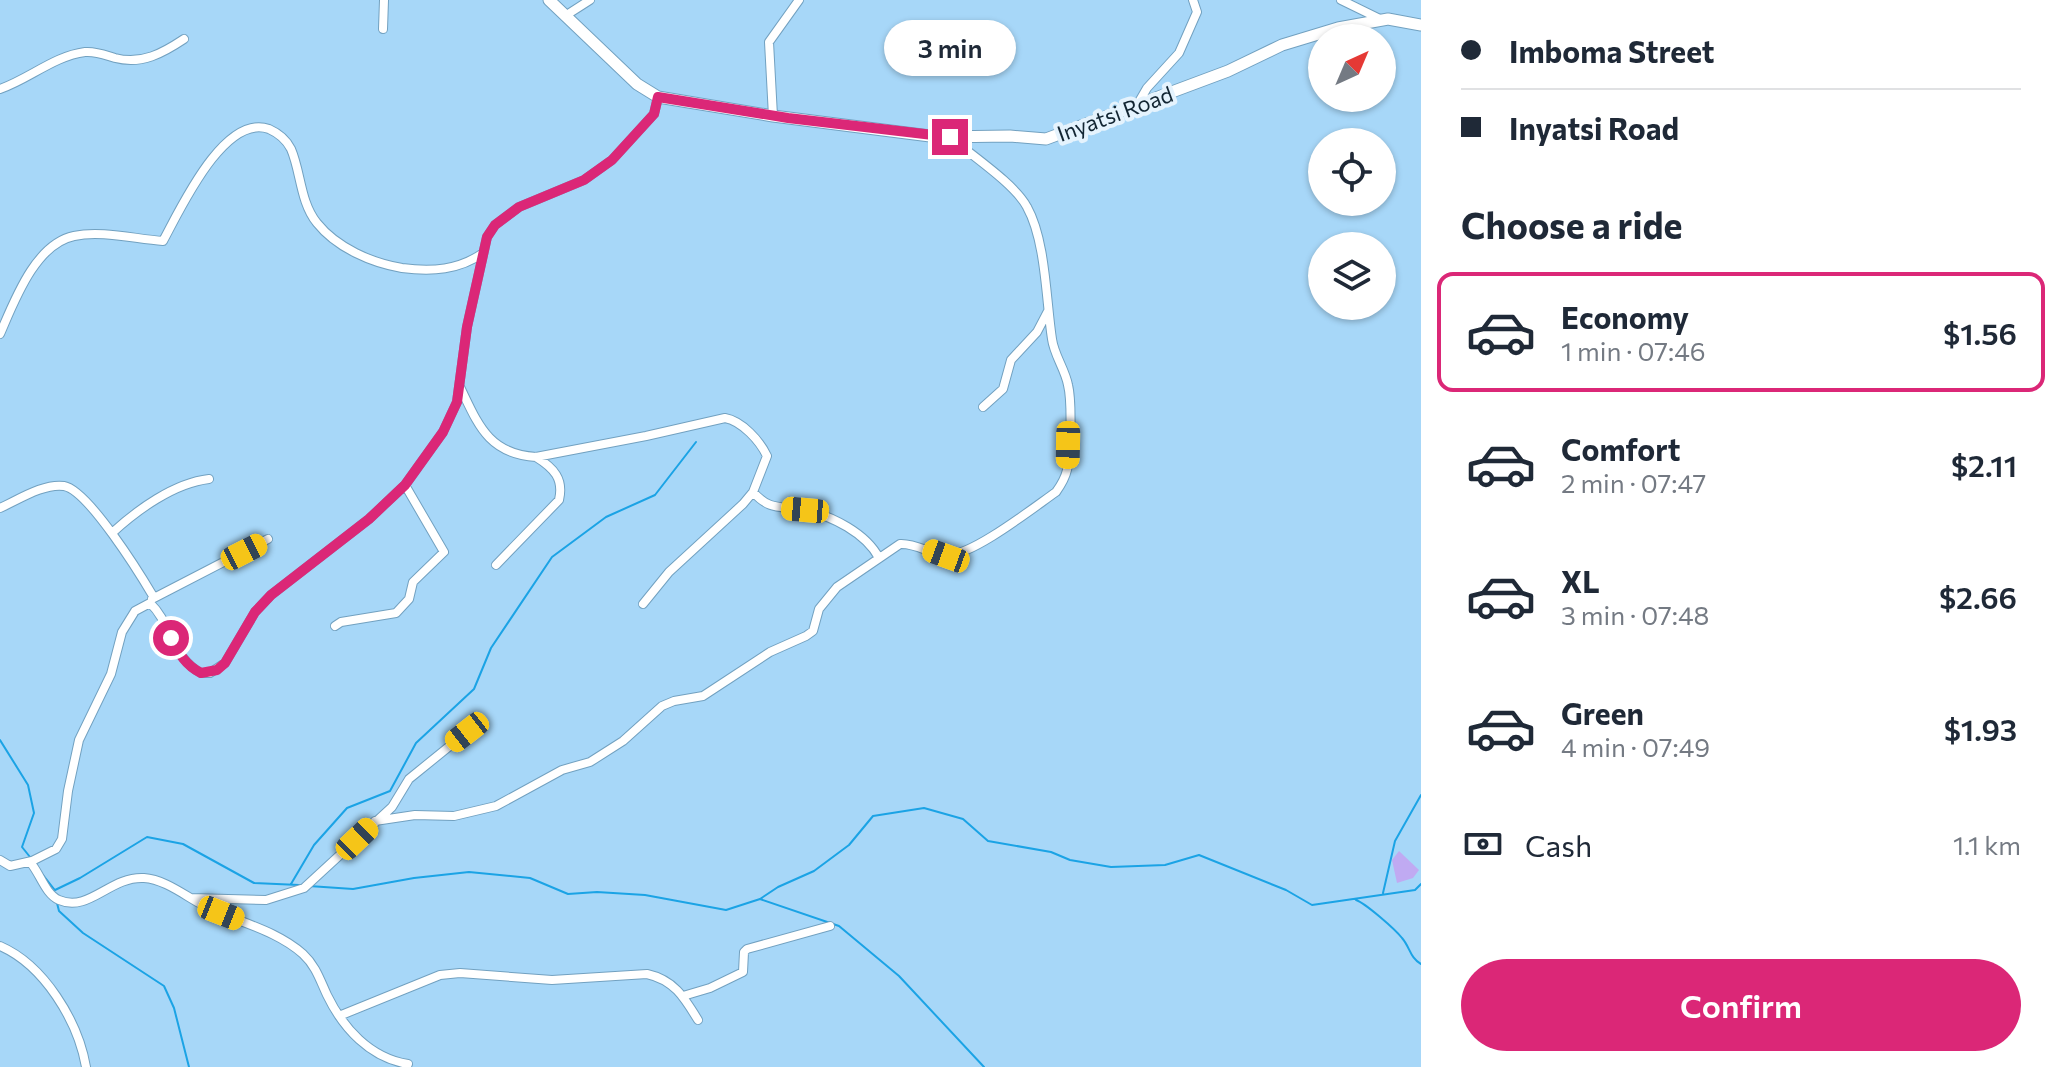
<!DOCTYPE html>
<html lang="en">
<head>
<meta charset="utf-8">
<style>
	:root { --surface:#fff; --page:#f2f2f3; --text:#1f2937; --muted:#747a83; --line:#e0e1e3; --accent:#db2777 }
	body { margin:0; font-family:Commissioner,sans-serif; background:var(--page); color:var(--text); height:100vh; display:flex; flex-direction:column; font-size:30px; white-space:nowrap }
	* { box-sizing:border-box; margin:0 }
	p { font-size:26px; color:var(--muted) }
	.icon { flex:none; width:44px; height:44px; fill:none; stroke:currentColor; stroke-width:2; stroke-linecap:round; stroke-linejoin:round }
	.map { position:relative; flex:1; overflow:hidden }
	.details { display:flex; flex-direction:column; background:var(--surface); width:640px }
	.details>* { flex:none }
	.guide { display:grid; align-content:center; height:176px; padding:0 40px; background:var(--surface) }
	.needle { width:52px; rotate:44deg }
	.buttons { position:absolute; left:1308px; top:24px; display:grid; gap:16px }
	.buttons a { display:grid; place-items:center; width:88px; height:88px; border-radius:50%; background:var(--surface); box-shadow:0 2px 6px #0004; font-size:40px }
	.end { position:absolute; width:36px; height:36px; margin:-18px; border:10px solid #db2777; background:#fff; box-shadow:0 0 0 4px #fff }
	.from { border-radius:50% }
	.bubble { position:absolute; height:56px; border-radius:28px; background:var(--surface); box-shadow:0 2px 6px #0004; font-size:26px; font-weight:600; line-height:56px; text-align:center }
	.car { position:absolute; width:24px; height:48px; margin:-24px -12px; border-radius:10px; box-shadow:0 0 6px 2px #0007; background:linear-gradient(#f5c518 24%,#345 0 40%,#f5c518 0 76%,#345 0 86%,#f5c518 0) }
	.guide b { display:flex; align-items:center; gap:28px; height:76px; font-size:30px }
	.guide b+b { border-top:2px solid var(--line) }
	.guide i { width:20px; height:20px; background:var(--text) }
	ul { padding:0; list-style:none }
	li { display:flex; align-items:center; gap:24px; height:120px; margin:0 16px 12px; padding:0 24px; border:4px solid transparent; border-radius:16px }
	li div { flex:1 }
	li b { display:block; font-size:30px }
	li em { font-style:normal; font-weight:600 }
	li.on { border-color:var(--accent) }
	li>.icon { width:72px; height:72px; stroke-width:1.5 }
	h2 { padding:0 40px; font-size:36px; line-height:96px }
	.pay { display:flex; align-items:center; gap:20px; height:88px; padding:0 40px; font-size:30px }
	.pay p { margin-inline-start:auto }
	.button { display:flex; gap:16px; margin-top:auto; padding:16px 40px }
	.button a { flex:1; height:92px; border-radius:48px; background:var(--accent); color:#fff; font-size:32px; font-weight:600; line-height:92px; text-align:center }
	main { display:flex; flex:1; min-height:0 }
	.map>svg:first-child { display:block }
	.green { fill:#c0aaf2 }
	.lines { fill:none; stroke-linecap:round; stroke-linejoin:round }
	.stream { stroke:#1ba3e5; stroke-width:2 }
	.street-casing { stroke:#72a1c0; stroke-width:10 }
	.secondary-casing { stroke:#72a1c0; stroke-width:13 }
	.street { stroke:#fff; stroke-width:8 }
	.secondary { stroke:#fff; stroke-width:11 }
	.route { stroke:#db2777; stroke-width:10 }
	.labels { text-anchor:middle; stroke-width:8; stroke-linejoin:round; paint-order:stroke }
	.street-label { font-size:22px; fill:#122532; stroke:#e5f3fd }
</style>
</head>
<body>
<main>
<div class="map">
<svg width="1421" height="1067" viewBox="0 0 1421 1067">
	<rect width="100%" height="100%" fill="#a7d7f8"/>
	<path class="green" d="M1399,851L1419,870L1413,878L1397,883L1392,860Z"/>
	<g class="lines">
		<path class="stream" d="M0,740L28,785L34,813L22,847L30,857
			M43,875L54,889
			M291,884L314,845L347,808L390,791L416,743L474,689L491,648L552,557L606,517L655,495L696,442
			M309,886L353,889L414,878L469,872L530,878L568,894L597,892L645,895L726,910L760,899L778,887L814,871L849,845L873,816L924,808L963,819L988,841L1051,852L1070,860L1111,867L1165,865L1199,855L1286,890L1312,905L1415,890L1421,884
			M55,890L80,878L147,837L183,844L254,883L299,885
			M1383,893L1395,841L1421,795
			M760,899L839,926L899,976L984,1067
			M1356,900C1365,903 1395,929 1402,938C1410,947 1410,958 1421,964
			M57,903L59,911L83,933L164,986L174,1008L189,1067"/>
		<defs>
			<path id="street" d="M1341,0L1382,20
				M565,16L590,0
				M383,29L384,0
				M0,89C29,79 54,56 85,52C96,51 105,55 115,58C142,65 163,53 184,39
				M1136,107L1147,88L1179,53L1197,12L1193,0
				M773,116L769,42L799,0
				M0,334C14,302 35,244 74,236C101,230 135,239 163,241C180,210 224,113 269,129C278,133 286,139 291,149C301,172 300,202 317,223C337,248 372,263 402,268C432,272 459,270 483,253
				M460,387C478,424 488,454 536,457L646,436L725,418C742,421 760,441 767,456L753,492L743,504L669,572L643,604
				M983,407L1003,389L1011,360L1037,332L1048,311
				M753,492C771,512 781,505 805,510C832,516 866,533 879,558
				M0,508C18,500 44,483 64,486C88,490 140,574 153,596
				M112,533C137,510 174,483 209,479
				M496,565L559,500C564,479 554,468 536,457
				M152,599L268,539
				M150,603C172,624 172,658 201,673H210L225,663L255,612L271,595L369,519L405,485L443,432L457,402L467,327L487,237L495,225L519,207L584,180L612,160L654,114L658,97
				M335,626L341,622L396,613L409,599L413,582L444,552L405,485
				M375,821L415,815L454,816L496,806L562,770L590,762L623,741L662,706L674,701L703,696L770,652L806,636L813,631L819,609L837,587L900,544C918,543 932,556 948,555C973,555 1033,508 1056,492C1061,485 1065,479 1067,470C1071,454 1072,401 1068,385C1065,369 1054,355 1052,339C1046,301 1046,241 1027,207C1015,184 971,155 950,137
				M0,860L10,866L32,861L56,849L62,839L68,791L79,740L111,674L122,632L135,611L150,603
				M30,862C40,873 45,894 59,900C89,913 110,876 144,878C163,879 183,894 199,903C232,921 274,928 303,954C316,966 320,980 327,995C343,1028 370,1058 408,1064
				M191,898L266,900L304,888L392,807L409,779L467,732
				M0,946C44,965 78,1021 86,1067
				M683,996L710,988L743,972L744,952L747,949L830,926
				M339,1016L440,975L460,973L552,980L647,974C674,980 684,997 698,1020"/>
			<path id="secondary" d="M549,0L637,84L658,97L773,116L938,137L1010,136L1046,139L1228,71L1282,45L1338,28L1388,19L1421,25"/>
		</defs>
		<use href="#street" class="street-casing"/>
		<use href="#secondary" class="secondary-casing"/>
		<use href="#street" class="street"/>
		<use href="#secondary" class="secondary"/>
	</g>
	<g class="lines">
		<path class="route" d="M171,638C179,653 185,665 201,673L217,670L225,663L255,612L271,595L369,519L405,485L443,432L457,402L467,327L487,237L495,225L519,207L584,180L612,160L654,114L658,97L788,118L950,137"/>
	</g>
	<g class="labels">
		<g class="street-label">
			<text transform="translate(1115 114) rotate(-20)" y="8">Inyatsi Road</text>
		</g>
	</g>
</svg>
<div class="buttons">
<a><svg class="needle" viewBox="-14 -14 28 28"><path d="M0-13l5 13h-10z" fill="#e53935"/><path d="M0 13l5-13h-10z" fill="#747a83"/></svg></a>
<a><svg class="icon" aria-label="locate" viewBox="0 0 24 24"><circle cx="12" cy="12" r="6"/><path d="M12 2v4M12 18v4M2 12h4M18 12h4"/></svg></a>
<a><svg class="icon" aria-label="layers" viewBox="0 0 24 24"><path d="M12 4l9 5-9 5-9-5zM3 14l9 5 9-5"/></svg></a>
</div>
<i class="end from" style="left:171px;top:638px"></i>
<i class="end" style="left:950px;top:137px"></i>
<div class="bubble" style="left:884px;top:20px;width:132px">3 min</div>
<i class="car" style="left:1068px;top:445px;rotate:181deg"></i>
<i class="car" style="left:805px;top:510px;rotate:275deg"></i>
<i class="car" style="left:244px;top:552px;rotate:63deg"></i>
<i class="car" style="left:946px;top:556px;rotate:290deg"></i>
<i class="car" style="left:467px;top:732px;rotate:232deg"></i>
<i class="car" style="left:357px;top:839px;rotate:46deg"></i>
<i class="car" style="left:221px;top:913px;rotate:112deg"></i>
</div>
<section class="details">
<div class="guide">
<b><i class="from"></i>Imboma Street</b>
<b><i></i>Inyatsi Road</b>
</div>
<h2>Choose a ride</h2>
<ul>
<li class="on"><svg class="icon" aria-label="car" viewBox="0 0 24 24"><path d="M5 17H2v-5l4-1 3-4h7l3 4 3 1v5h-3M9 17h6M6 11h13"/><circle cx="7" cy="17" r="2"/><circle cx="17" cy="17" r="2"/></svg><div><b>Economy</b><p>1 min · 07:46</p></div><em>$1.56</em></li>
<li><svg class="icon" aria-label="car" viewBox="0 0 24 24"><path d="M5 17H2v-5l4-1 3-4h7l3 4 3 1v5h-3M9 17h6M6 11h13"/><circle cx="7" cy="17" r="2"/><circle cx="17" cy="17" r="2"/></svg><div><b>Comfort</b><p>2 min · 07:47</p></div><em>$2.11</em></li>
<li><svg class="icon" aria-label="car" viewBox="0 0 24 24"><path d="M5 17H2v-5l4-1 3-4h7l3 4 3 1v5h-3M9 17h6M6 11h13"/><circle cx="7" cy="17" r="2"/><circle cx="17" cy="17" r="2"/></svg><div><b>XL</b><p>3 min · 07:48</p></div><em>$2.66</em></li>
<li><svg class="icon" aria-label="car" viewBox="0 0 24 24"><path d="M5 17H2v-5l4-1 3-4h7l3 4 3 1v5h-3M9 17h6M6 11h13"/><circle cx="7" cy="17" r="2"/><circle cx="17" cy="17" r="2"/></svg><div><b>Green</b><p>4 min · 07:49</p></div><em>$1.93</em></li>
</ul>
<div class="pay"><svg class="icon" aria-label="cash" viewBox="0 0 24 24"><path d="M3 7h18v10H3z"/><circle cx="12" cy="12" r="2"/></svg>Cash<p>1.1 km</p></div>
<div class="button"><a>Confirm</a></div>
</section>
</main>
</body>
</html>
